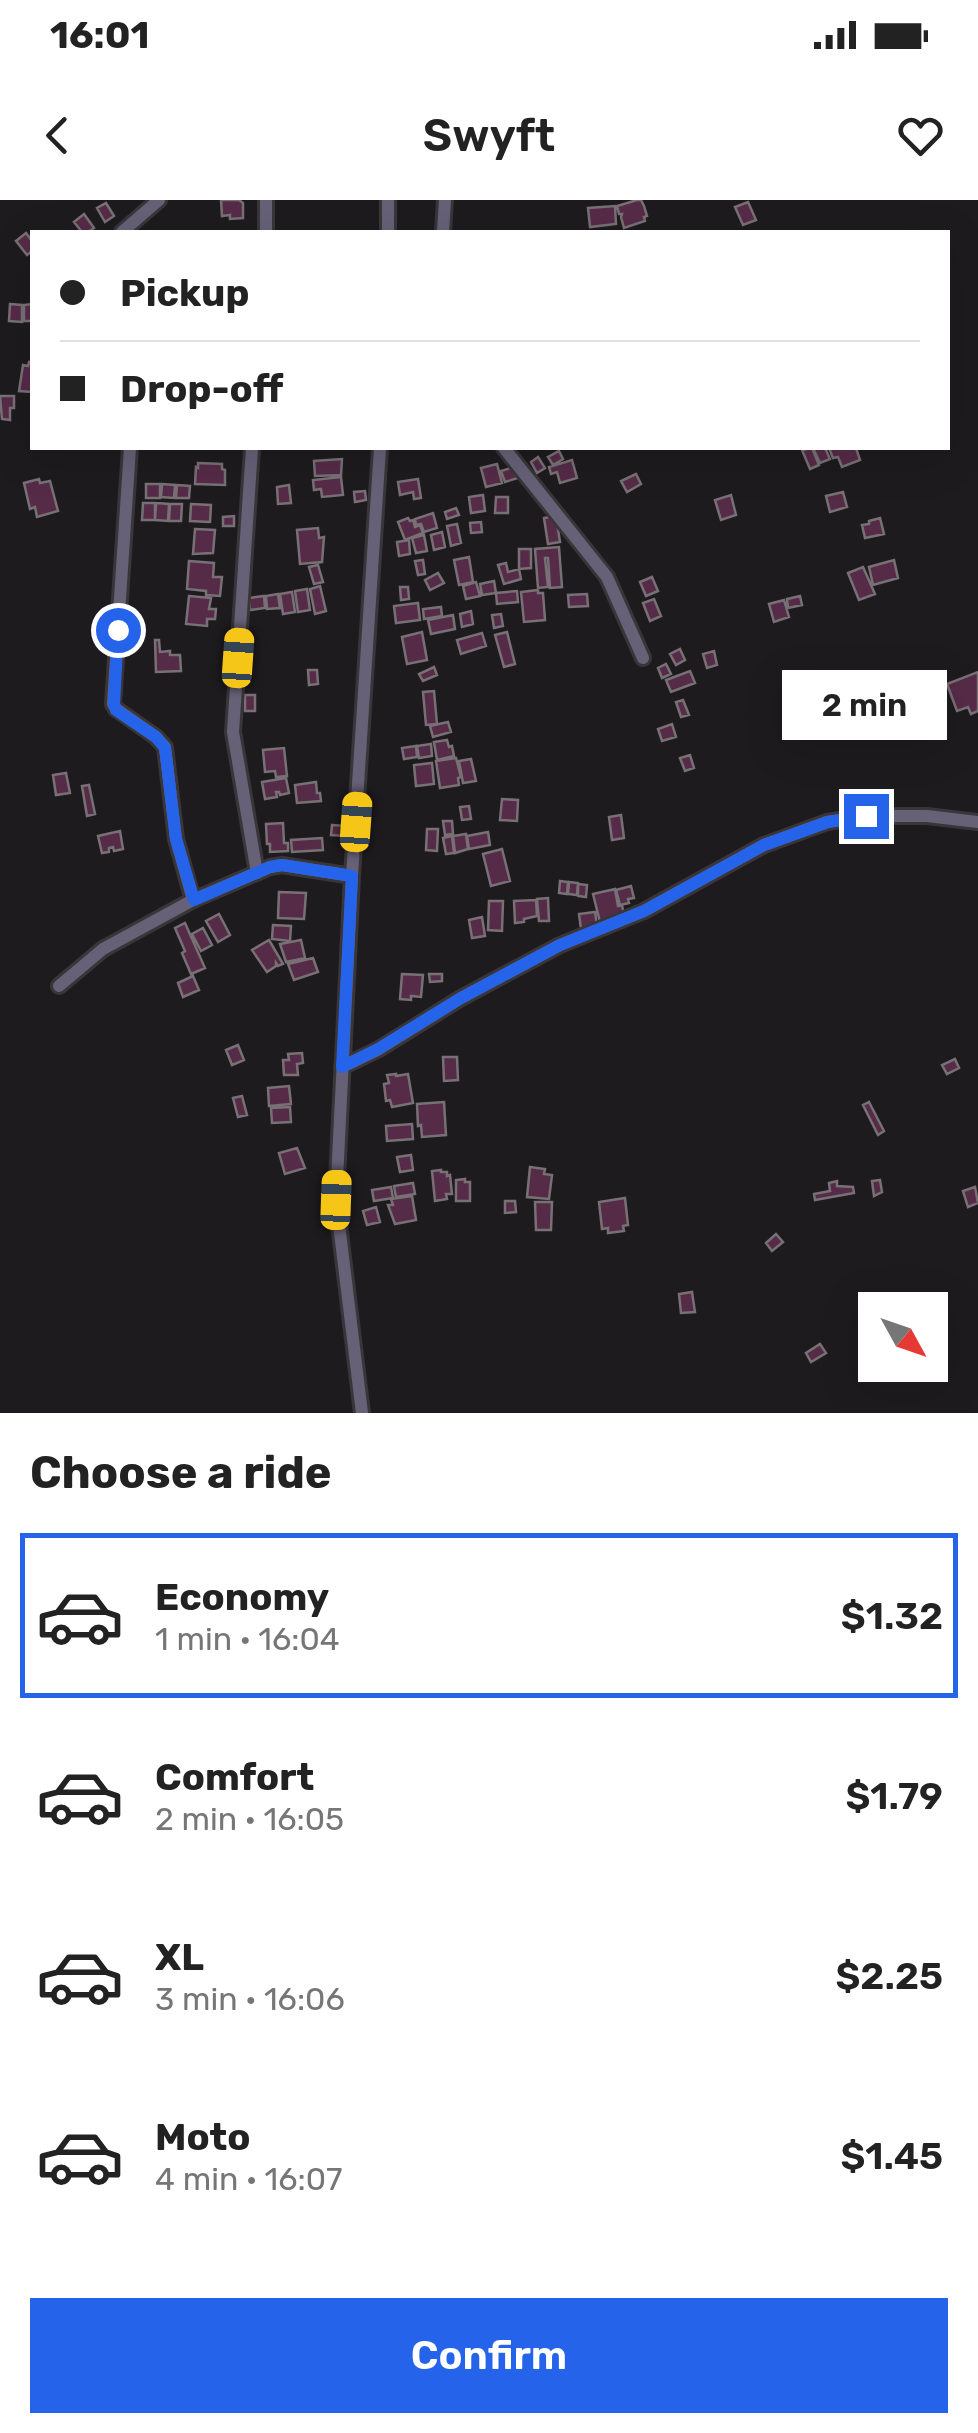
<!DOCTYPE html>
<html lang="en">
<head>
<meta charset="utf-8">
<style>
	:root { --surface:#fff; --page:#f6f6f6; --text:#222; --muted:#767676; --line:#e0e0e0; --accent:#2563eb }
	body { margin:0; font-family:Rubik,sans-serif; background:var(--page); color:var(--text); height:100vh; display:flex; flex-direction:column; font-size:38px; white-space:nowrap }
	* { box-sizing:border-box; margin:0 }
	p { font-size:32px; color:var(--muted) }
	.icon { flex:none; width:55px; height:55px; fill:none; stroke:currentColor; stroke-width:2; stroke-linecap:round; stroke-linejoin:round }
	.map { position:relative; height:1213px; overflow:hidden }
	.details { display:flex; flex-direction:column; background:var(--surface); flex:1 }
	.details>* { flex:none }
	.hud { position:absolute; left:30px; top:30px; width:920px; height:220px; border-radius:0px; box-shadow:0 10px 40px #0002; display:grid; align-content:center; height:220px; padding:0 30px; background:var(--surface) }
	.needle { width:65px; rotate:130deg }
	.buttons { position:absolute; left:858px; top:1092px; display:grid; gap:20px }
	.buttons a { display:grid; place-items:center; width:90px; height:90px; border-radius:0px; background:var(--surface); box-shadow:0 10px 40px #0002; font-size:50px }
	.end { position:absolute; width:45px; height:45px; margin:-22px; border:12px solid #2563eb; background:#fff; box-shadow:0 0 0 5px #fff }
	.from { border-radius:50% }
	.bubble { position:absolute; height:70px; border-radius:0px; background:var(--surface); box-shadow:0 10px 40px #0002; font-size:32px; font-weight:600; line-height:70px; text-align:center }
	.car { position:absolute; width:30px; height:60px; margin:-30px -15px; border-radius:12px; box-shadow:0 0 8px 2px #0007; background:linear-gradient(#f5c518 24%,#345 0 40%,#f5c518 0 76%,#345 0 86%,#f5c518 0) }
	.hud b { display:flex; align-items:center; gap:35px; height:95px; font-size:38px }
	.hud b+b { border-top:2px solid var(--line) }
	.hud i { width:25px; height:25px; background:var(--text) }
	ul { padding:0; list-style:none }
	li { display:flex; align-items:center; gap:30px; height:165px; margin:0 20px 15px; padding:0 10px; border:5px solid transparent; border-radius:0px }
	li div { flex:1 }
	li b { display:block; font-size:38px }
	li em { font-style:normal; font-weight:600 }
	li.active { border-color:var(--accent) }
	li>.icon { width:90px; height:90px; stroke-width:1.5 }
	h2 { padding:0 30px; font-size:45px; line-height:120px }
	.button { display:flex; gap:20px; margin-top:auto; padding:20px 30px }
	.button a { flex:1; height:115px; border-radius:0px; background:var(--accent); color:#fff; font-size:40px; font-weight:600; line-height:115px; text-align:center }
	.status { display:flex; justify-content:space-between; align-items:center; height:70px; padding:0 50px; background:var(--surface); direction:ltr }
	.status svg { height:28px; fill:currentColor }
	header { display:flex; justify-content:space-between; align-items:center; height:130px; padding:0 30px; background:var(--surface); font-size:45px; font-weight:600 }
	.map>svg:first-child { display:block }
	.building { fill:#562b48; stroke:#777074; stroke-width:2.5 }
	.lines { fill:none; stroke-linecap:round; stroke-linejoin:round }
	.minor-casing { stroke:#39363a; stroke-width:18 }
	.minor { stroke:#666177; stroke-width:12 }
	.route { stroke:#2563eb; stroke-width:12 }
</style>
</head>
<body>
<div class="status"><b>16:01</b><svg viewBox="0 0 49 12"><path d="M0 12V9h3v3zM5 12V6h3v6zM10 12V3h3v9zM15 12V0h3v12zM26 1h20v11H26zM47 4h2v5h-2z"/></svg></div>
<header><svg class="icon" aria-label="back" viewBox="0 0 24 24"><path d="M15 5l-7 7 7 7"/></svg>Swyft<svg class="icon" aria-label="heart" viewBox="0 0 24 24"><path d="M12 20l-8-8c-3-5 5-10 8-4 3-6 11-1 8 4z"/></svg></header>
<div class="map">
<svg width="978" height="1213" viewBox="0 0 978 1213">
	<rect width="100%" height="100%" fill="#1e1b1f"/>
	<path class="building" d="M221,0H239L243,3V18L230,19V15L222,16Z
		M637,0H641L644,6L647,16L644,17L645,21L624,28L621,17L622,14H619L617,6Z
		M748,2L756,20L743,25L735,7Z
		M106,3L114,16L105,22L97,8Z
		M615,6L616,24L590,27L588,8Z
		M84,14L94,28L88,32H82L74,22Z
		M26,33L32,41V51L27,55L16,41Z
		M10,104L22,105V122L9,121Z
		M32,104V121H24V105Z
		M29,162L32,163V192L19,191L23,165L28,166Z
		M0,196H14V208H10V220L2,219Z
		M812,248L819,265L810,269L802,250Z
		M813,248H825L830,259L820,263Z
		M829,248H856L860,260L842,267L838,257L833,258Z
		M559,251L563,259L553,265L548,257Z
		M538,257L545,268L537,273L531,262Z
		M342,259L341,275L315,276L314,261Z
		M572,260L577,278L560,283L557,272L551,274L549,267Z
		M198,263L222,264V269L225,270V285L195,284L196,267L198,268Z
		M497,264L502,283L486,287L481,268Z
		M517,266L521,277L505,282L501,271Z
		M636,274L641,284L627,292L621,281Z
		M341,277L343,295L322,297L321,289L314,290L313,280Z
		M39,279L40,283L50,281L58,311L37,317L35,307L30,309L24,283Z
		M418,279L421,298L414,299L413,292L400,295L398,282Z
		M146,284H160V298H146Z
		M162,284L175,285L174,298L161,297Z
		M177,285L190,286L189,298H176Z
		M289,285L291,303L278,304L277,287Z
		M365,291L366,300L355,302L354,292Z
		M843,292L847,307L830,312L826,296Z
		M483,295L485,311L471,313L469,297Z
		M731,295L736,315L721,320L715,300Z
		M496,297H508V313H495Z
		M143,303H155V320H142Z
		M156,303L169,304L168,321L155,320Z
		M170,304H182L181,321H169Z
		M191,304L211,305L210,322L190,321Z
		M456,308L459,315L447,319L445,312Z
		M433,313L437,328L424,332L421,324L416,325L415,319Z
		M234,316V326H223V317Z
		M556,316L560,342L548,344L544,318Z
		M408,318L410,321L413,320L415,327L420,325L423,333L405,340L398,322Z
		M880,318L884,334L865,338L862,325L869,324V321Z
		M481,322L482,332L471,333L470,323Z
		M457,324L461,343L451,346L447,326Z
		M318,328L319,338L324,337L322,362L300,364L297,330Z
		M195,329L215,330L213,353L193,354Z
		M442,332L445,347L434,350L431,335Z
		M424,335L427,351L416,353L412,338Z
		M409,340L410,354L399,356L397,342Z
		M559,347L562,387L550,388L548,358H545L548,387L538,388L535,349Z
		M519,349H531V368L519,369Z
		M469,357L473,382L459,385L454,360Z
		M423,360L425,374L418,375L415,361Z
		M894,360L898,378L873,385L869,367Z
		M189,361L214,363L213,377H222L220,396L206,395V391L187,389Z
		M506,363L508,372L519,369L521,379L504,384L498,365Z
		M318,365L323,382L314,384L309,367Z
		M863,367L875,394L859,400L848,373Z
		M438,373L444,383L430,390L425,380Z
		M652,377L658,391L646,396L640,382Z
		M494,381L496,393L482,395L480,384Z
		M476,382L480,396L466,399L463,386Z
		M320,386L326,411L315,414L310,389Z
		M400,387H408L409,399L401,400Z
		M307,389L310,410L298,412L295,391Z
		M538,390V393H543L545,420L524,422L521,392Z
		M517,391L518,402L497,404L496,393Z
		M292,392L295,412L283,414L280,394Z
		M278,394L280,408L267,409L266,396Z
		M587,394L588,406L569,407L568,395Z
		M189,396L211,398L209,409H216L215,419H207V426L186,424Z
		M264,396L265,408L250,410L249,398Z
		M800,396L802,405L788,408L787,399Z
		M654,399L661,416L650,421L643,403Z
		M784,400L789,417L774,422L769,404Z
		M418,403L420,420L396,423L394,406Z
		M441,407L442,416L424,419L423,409Z
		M471,411L473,424L462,427L460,414Z
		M501,414L503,426L494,428L492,415Z
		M453,415L455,429L431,434L428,420Z
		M422,432L427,460L407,464L402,437Z
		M507,432L515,464L504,467L495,435Z
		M482,433L486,446L461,454L457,440Z
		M155,440H159L160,452L170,451V455H180L181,471L156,472Z
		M680,449L685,460L676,465L670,454Z
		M714,451L717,465L707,468L703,454Z
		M666,464L671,474L662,478L658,468Z
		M434,467L437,475L423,481L419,474Z
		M308,470H317L318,484L309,485Z
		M690,471L695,483L671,492L666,480Z
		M978,472V511L971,514L968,507L957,511L947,484Z
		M434,491L437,524L426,525L423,492Z
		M245,495H255V511H245Z
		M683,500L689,515L681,517L676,502Z
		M448,522L451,532L433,537L430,526Z
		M672,524L676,537L662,541L658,529Z
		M447,540L449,547L452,546L454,556L437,560L434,542Z
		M431,544L432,556L419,558L417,546Z
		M416,546L417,557L404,559L402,548Z
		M284,548L287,576L276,577L275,571L265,572L263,550Z
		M690,555L694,568L685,571L680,558Z
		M456,558L461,577L458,578L459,585L440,588L436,561Z
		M471,559L476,581L463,583L459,561Z
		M432,563L434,584L416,586L414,565Z
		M66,573L70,593L56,595L53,575Z
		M286,578L289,593L280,595L279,592H276L277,597L265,599L262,582Z
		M316,582L317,593H320L321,601L297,603L295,585Z
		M89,585L95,614L87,616L82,586Z
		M502,599L518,600L517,621L500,620Z
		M469,606L471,619L462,620L460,607Z
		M621,615L624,638L612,640L609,617Z
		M443,621H452L453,634L445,635Z
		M283,623L284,643H288V651L270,652V644H267L266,624Z
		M332,625L346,626V636L331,635Z
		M427,629H438L437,651L426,650Z
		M120,631L123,649L114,651L113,647L109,648V652L102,653L98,636Z
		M488,632L490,645L469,649L467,636Z
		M466,634L468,649L455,653L453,636Z
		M452,636L454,653L446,654L443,638Z
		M322,638L323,650L292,652L291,640Z
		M502,649L510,681L491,686L483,654Z
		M560,681L568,682L567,694L559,693Z
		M569,682L578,683L577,695L568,694Z
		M578,684L587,685L586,697L578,696Z
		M631,686L634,698L628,699L629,703L620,705L616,690Z
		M615,689L618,706L622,705L624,715L600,722L593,694Z
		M279,692L306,693L304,719L278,718Z
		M548,698L549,721H539L537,699Z
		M536,700L537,716L524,719V722L515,723L514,701Z
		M489,701H503L502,731L488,730Z
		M595,712L597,726L581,729L579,714Z
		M219,714L230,735L218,742L206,721Z
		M482,717L485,736L472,738L469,720Z
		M185,723L205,768L191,774L182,753L185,751L175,728Z
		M273,725L291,726L290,741L272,739Z
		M203,728L212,745L201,751L192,734Z
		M269,740L283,764L278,766L276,763V766L267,772L252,750Z
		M301,740L305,758L286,762L280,744Z
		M313,758L318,772L294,780L288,764Z
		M402,774L423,775L421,797L411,796V800L400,799Z
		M429,774H442V781L430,782Z
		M193,776L199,790L183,797L178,783Z
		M238,845L244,860L232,865L226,850Z
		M302,853L303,863L297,864L298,875H284L283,860H289L288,854Z
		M443,857H457L458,880L444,881Z
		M955,859L959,868L947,874L942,865Z
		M396,874V876L408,874L413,903L392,907L390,900L386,901L384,884L389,883L387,875Z
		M289,886L291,904L269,906L268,888Z
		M242,896L247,915L238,917L233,898Z
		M444,902L446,935L422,937L421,925L418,926L417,904Z
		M869,902L884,931L878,935L863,905Z
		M290,907L291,922L272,923L271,908Z
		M412,924L413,939L387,941L386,926Z
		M297,948L305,968L285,974L279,953Z
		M411,955L413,970L400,972L397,957Z
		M530,967L545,969L544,974L552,975L549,999L527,997Z
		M441,970V972H447V976L450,975L452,994H446L447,999L435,1001L432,971Z
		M465,979V982H470V1001H456V980Z
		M880,980L882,992L874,996L872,981Z
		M837,981V986L853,987L854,993L815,1000L814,994L830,991L829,983Z
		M413,983L415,994L396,997L394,986Z
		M391,987L393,998L374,1001L372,990Z
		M975,987L978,1003L968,1007L963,991Z
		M412,996L416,1020L395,1024L388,1005H393L391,999Z
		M625,998L628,1025L623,1026L624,1031L608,1033V1028L602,1029L599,1002Z
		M505,1001H515L516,1012L505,1013Z
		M535,1002H552L551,1030H536Z
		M376,1007L380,1022L367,1025L363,1011Z
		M776,1034L783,1042L772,1051L766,1043Z
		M692,1092L695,1112L681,1113L679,1094Z
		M820,1144L826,1153L811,1162L806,1153Z"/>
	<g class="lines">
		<defs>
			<path id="minor" d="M388,0V32
				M122,32L159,0
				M266,32V0
				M443,32L445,0
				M130,248L113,504L116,509L156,537L165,547L176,639L193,700
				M252,248L233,532L257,673
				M504,248L607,377L643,458
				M59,786L103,749L193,700L270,667L282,665L352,676
				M342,867L379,849L461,798L560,745L644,711L764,645L827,622L866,616H927L978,622
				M362,1213L336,1000L352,676L380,248"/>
		</defs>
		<use href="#minor" class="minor-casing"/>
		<use href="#minor" class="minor"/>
	</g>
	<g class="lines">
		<path class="route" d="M118,430L114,504L116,510L156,537L165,548L176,639L194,700L270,667L282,665L352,676L342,867L378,849L461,798L560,745L644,711L764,645L828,622L866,616"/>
	</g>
</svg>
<div class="buttons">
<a><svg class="needle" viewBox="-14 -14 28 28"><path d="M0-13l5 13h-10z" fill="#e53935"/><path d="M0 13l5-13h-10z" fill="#767676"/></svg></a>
</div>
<i class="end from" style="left:118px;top:430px"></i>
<i class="end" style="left:866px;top:616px"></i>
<div class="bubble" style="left:782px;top:470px;width:165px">2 min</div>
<i class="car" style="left:238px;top:458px;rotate:4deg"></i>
<i class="car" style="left:356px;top:622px;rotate:4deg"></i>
<i class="car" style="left:336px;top:1000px;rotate:2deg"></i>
<div class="hud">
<b><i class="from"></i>Pickup</b>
<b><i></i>Drop-off</b>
</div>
</div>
<section class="details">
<h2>Choose a ride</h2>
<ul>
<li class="active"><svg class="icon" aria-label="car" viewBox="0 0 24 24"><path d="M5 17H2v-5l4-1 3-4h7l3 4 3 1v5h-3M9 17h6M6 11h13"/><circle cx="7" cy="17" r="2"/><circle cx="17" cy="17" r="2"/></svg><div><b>Economy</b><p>1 min · 16:04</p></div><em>$1.32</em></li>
<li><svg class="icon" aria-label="car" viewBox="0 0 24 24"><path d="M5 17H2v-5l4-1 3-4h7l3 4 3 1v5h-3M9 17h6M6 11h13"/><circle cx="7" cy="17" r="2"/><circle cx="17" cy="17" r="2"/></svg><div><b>Comfort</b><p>2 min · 16:05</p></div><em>$1.79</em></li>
<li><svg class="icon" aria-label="car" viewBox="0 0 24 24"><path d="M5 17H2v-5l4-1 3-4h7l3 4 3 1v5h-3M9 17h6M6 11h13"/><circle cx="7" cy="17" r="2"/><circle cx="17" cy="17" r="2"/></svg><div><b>XL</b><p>3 min · 16:06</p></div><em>$2.25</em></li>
<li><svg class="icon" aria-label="car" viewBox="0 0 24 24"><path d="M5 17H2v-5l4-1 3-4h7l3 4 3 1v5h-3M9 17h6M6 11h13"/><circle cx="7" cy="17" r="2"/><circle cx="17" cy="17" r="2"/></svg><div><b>Moto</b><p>4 min · 16:07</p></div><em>$1.45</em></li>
</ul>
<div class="button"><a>Confirm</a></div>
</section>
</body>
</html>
